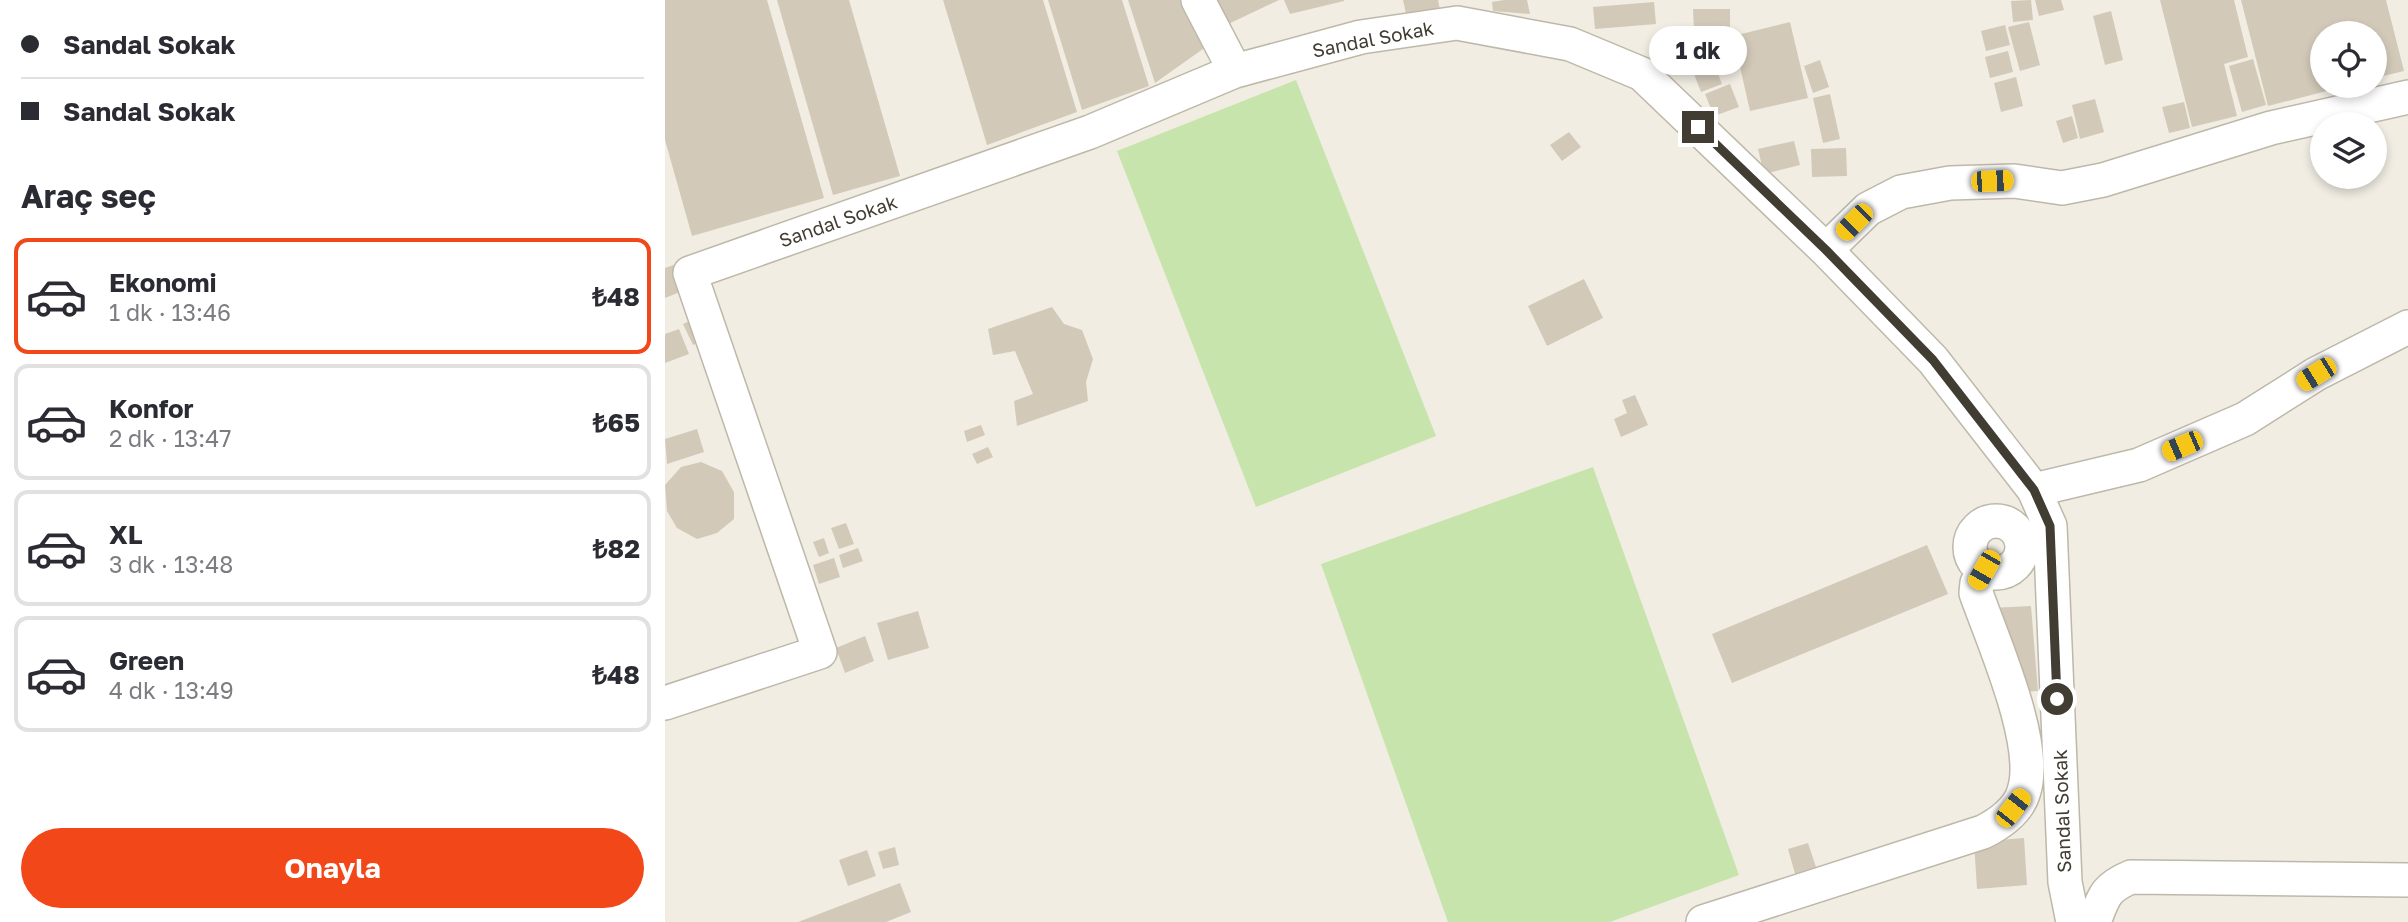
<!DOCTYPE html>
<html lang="tr">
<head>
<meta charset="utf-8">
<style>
	:root { --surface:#fff; --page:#f2f2f3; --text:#2b2b33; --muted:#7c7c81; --line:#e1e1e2; --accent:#f14719 }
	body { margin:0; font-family:"Golos Text",sans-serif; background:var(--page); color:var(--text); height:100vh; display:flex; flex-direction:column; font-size:26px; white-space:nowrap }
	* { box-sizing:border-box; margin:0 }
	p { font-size:23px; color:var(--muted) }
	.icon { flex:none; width:38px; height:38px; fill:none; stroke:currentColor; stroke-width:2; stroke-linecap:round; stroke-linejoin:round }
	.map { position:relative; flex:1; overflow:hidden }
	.drawer { display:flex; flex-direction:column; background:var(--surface); width:665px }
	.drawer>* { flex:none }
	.top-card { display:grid; align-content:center; height:154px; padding:0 21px; background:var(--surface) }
	.tools { position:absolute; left:1645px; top:21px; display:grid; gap:14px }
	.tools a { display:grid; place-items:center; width:77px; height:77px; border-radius:50%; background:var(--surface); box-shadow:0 4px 10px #0003; font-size:35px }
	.end { position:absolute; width:32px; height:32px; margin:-16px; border:9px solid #423d33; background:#fff; box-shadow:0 0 0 4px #fff }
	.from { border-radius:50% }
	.bubble { position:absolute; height:49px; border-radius:24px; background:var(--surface); box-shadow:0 4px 10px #0003; font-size:23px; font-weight:700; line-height:49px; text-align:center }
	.car { position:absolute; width:21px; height:42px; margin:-21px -10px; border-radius:9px; box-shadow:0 0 5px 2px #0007; background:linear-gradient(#f5c518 24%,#345 0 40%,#f5c518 0 76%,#345 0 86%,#f5c518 0) }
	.top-card b { display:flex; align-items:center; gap:24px; height:66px; font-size:26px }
	.top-card b+b { border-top:2px solid var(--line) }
	.top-card i { width:18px; height:18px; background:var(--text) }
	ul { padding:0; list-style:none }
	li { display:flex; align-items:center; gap:21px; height:116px; margin:0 14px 10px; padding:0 7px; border:4px solid var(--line); border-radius:14px }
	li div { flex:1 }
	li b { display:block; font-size:26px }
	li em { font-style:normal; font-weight:700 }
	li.on { border-color:var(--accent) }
	li>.icon { width:63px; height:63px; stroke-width:1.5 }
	h2 { padding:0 21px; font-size:32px; line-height:84px }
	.cta { display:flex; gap:14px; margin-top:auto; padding:14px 21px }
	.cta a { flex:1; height:80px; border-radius:42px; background:var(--accent); color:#fff; font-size:28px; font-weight:700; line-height:80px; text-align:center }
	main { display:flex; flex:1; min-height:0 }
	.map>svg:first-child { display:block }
	.green { fill:#c7e4ac }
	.building { fill:#d2c9b9 }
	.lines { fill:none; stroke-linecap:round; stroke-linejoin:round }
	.minor-casing { stroke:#beb8a9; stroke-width:36 }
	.minor { stroke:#fff; stroke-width:33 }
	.route { stroke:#423d33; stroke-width:9 }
	.labels { text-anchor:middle; stroke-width:6; stroke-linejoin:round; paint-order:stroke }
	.street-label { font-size:19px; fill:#423d33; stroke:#fff }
</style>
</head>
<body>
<main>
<section class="drawer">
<div class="top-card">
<b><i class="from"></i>Sandal Sokak</b>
<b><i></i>Sandal Sokak</b>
</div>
<h2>Araç seç</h2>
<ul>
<li class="on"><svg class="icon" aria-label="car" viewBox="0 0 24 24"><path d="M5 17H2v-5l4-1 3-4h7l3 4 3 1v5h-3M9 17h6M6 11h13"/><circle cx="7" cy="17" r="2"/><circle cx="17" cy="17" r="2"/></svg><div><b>Ekonomi</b><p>1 dk · 13:46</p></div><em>₺48</em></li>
<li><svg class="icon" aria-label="car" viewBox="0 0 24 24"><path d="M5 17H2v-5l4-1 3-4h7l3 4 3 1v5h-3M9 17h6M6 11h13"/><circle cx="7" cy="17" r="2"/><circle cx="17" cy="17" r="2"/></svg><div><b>Konfor</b><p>2 dk · 13:47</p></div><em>₺65</em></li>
<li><svg class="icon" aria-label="car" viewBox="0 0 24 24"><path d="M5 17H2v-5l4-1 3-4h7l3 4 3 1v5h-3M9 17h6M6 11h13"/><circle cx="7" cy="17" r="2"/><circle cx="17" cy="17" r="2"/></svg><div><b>XL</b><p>3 dk · 13:48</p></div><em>₺82</em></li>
<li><svg class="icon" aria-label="car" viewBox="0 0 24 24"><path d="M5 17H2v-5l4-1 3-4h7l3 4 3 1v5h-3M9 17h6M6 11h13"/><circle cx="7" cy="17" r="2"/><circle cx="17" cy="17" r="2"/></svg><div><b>Green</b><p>4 dk · 13:49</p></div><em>₺48</em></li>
</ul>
<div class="cta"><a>Onayla</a></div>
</section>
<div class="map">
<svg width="1743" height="922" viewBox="0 0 1743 922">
	<rect width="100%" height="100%" fill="#f1ede3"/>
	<path class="green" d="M631,80L771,436L591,507L452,151Z
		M928,467L1074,875L945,922H783L656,564Z"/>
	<path class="building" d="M0,0H102L159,198L27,236L0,140Z
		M112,0H184L235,176L168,195Z
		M278,0H378L412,112L322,145Z
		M383,0H457L484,86L417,110Z
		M463,0H524L545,44L490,83Z
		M544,0H614L557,27Z
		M619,0H679V1L625,14Z
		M738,0H773L775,10L742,18Z
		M839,0H862L865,14L828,11L827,2Z
		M1366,0L1368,20L1348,22L1346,1Z
		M1370,0H1396L1399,10L1374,16Z
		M1495,0H1569L1583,57L1559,64L1572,116L1527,127Z
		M1576,0H1721L1739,71L1710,78V33H1657V86L1677,87L1603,106Z
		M989,2L991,24L930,29L928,7Z
		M1028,9H1065V29L1029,30Z
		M1446,11L1458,60L1440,65L1428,16Z
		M1125,22L1143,98L1085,111L1068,36Z
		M1364,22L1375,65L1355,71L1343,27Z
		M1340,25L1345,45L1321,51L1316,31Z
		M1039,44L1047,64L1038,67L1036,61L1021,67L1016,53Z
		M1343,51L1348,72L1325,78L1320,57Z
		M1588,59L1601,105L1577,112L1564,66Z
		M1155,60L1164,87L1148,93L1139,66Z
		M1050,66L1057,84L1036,92L1029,74Z
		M1351,77L1358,106L1336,112L1329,83Z
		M1065,84L1074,107L1049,116L1040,94Z
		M1165,94L1175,139L1158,143L1148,98Z
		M1430,99L1439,132L1415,139L1407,105Z
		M1519,102L1525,128L1504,133L1497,107Z
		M1407,116L1413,138L1398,143L1391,121Z
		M904,132L916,147L897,161L885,145Z
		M1129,141L1135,165L1099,174L1093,149Z
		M1181,148L1182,176L1147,177L1146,149Z
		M14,263L25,288L0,298V268Z
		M919,279L938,318L882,346L863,306Z
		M387,307L399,324L417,330L428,359L421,382L423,401L352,426L349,401L368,394L350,351L328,355L323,329Z
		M31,318L41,339L28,345L18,324Z
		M14,329L24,354L0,363V334Z
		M970,395L983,425L956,437L949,419L962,413L957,400Z
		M316,425L320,435L302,442L299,431Z
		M32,429L39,452L2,464L0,439Z
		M323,447L328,457L312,464L307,454Z
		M36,462L57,471L69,492V519L52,533L32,539L12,528L2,511L0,485L16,467Z
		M181,523L189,544L174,549L166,528Z
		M159,538L164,553L154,557L148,542Z
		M1262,545L1283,594L1067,683L1047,634Z
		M193,548L198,561L178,568L174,555Z
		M169,558L175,577L154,584L148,565Z
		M1366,606L1373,691L1356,692L1326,608Z
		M253,611L264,648L223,660L212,623Z
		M200,636L209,661L180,673L171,648Z
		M1359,838L1362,885L1312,889L1309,842Z
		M1143,843L1152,870L1131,877L1123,849Z
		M230,847L234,865L218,869L213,852Z
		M202,850L211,876L183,886L174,860Z
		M235,883L246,912L221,922H133Z"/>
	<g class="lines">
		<defs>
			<path id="minor" d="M533,0L570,71
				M1161,250L1203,209L1236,192L1285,183L1349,181L1397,188L1438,180L1606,128L1743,97
				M1369,490L1474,465L1580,419L1651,374L1743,327
				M1305 547a26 26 0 1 1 52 0a26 26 0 1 1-52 0Z
				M0,703L155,652L25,273L425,132L570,71L696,37L792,23L905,44L977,74L1161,250L1268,360L1369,490L1385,526L1400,882L1408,922
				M1038,922L1318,832C1334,824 1354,810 1359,791C1374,744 1328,641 1311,593L1312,583L1319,570
				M1429,922C1439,896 1440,888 1466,877L1743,880"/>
		</defs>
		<use href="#minor" class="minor-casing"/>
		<use href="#minor" class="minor"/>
	</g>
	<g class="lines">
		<path class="route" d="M1033,127L1161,250L1268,360L1369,490L1385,526L1392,699"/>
	</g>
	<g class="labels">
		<g class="street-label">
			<text transform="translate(708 39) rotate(-11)" y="7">Sandal Sokak</text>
			<text transform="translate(173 221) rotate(-19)" y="7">Sandal Sokak</text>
			<text transform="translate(1397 811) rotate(-92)" y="7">Sandal Sokak</text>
		</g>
	</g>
</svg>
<div class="tools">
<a><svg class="icon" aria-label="locate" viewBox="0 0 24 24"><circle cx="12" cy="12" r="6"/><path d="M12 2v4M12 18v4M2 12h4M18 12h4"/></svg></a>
<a><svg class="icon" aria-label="layers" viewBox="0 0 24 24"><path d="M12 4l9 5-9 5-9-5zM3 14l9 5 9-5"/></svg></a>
</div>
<i class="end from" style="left:1392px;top:699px"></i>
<i class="end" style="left:1033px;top:127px"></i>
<div class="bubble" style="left:984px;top:26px;width:98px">1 dk</div>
<i class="car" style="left:1327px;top:181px;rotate:88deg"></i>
<i class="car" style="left:1189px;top:222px;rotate:225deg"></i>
<i class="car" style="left:1651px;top:374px;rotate:238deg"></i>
<i class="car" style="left:1517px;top:446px;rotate:247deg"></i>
<i class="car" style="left:1319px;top:570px;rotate:210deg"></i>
<i class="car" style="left:1348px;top:808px;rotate:38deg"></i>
</div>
</main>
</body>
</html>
